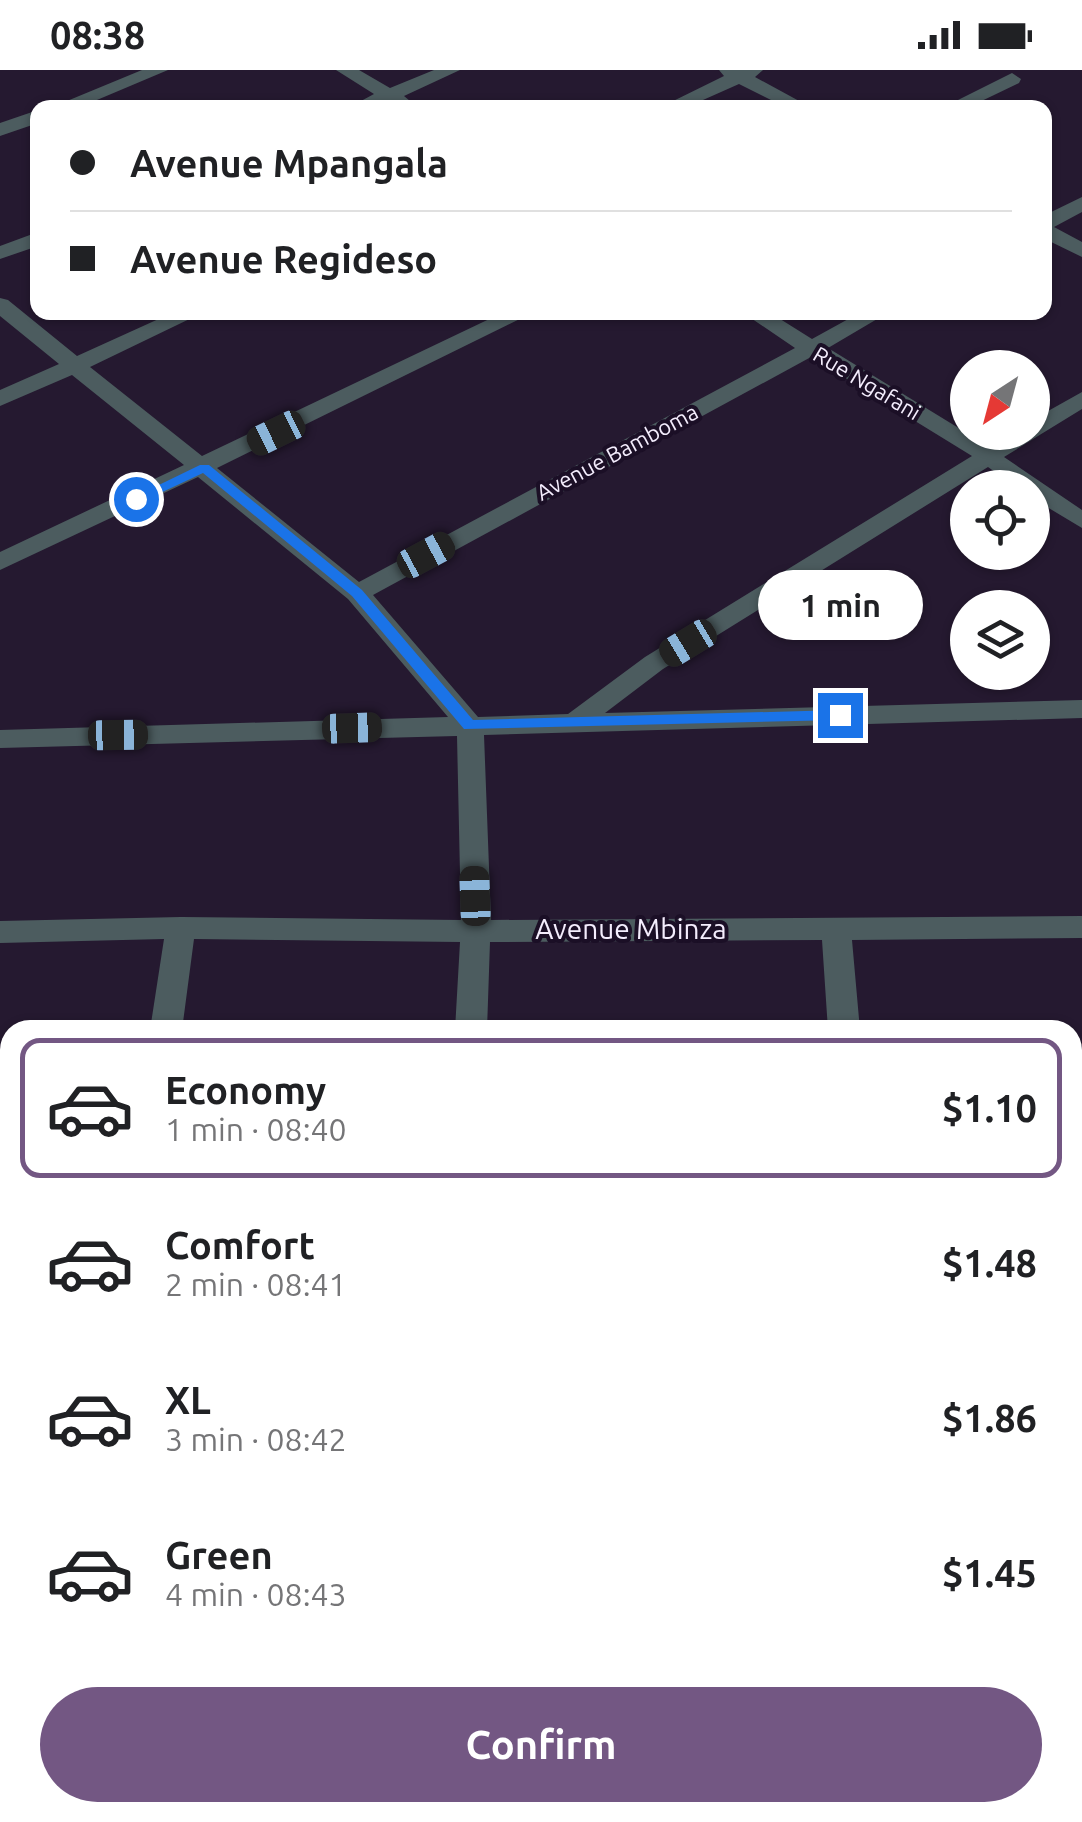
<!DOCTYPE html>
<html lang="en">
<head>
<meta charset="utf-8">
<style>
	:root { --surface:#fff; --page:#f2f2f2; --text:#202124; --muted:#757577; --line:#e0e0e0; --accent:#735783 }
	body { margin:0; font-family:Ubuntu,sans-serif; background:var(--page); color:var(--text); height:100vh; display:flex; flex-direction:column; font-size:38px; white-space:nowrap }
	* { box-sizing:border-box; margin:0 }
	p { font-size:32px; color:var(--muted) }
	.icon { flex:none; width:55px; height:55px; fill:none; stroke:currentColor; stroke-width:2; stroke-linecap:round; stroke-linejoin:round }
	.map { position:relative; flex:1; overflow:hidden }
	.sheet { position:absolute; left:0px; top:950px; width:1082px; height:802px; display:flex; flex-direction:column; background:var(--surface); border-radius:30px 30px 0 0; box-shadow:0 2px 8px #0004 }
	.sheet>* { flex:none }
	.top-card { position:absolute; left:30px; top:30px; width:1022px; height:220px; border-radius:20px; box-shadow:0 2px 8px #0004; display:grid; align-content:center; height:220px; padding:0 40px; background:var(--surface) }
	.needle { width:65px; rotate:216deg }
	.fabs { position:absolute; left:950px; top:280px; display:grid; gap:20px }
	.fabs a { display:grid; place-items:center; width:100px; height:100px; border-radius:50%; background:var(--surface); box-shadow:0 2px 8px #0004; font-size:50px }
	.end { position:absolute; width:45px; height:45px; margin:-22px; border:12px solid #1a73e8; background:#fff; box-shadow:0 0 0 5px #fff }
	.from { border-radius:50% }
	.bubble { position:absolute; height:70px; border-radius:35px; background:var(--surface); box-shadow:0 2px 8px #0004; font-size:32px; font-weight:700; line-height:70px; text-align:center }
	.car { position:absolute; width:30px; height:60px; margin:-30px -15px; border-radius:12px; box-shadow:0 0 8px 2px #0007; background:linear-gradient(#222 24%,#8ab4d8 0 40%,#222 0 76%,#8ab4d8 0 86%,#222 0) }
	.top-card b { display:flex; align-items:center; gap:35px; height:95px; font-size:38px }
	.top-card b+b { border-top:2px solid var(--line) }
	.top-card i { width:25px; height:25px; background:var(--text) }
	ul { padding:18px 0 0; list-style:none }
	li { display:flex; align-items:center; gap:30px; height:140px; margin:0 20px 15px; padding:0 20px; border:5px solid transparent; border-radius:20px }
	li div { flex:1 }
	li b { display:block; font-size:38px }
	li em { font-style:normal; font-weight:700 }
	li.on { border-color:var(--accent) }
	li>.icon { width:90px; height:90px; stroke-width:1.5 }
	.cta { display:flex; gap:20px; margin-top:auto; padding:20px 40px }
	.cta a { flex:1; height:115px; border-radius:60px; background:var(--accent); color:#fff; font-size:40px; font-weight:700; line-height:115px; text-align:center }
	.status { display:flex; justify-content:space-between; align-items:center; height:70px; padding:0 50px; background:var(--surface); direction:ltr }
	.status svg { height:28px; fill:currentColor }
	.map>svg:first-child { display:block }
	.building { fill:#5d455b; stroke:#8f758d; stroke-width:2.5 }
	.lines { fill:none; stroke-linecap:round; stroke-linejoin:round }
	.minor { fill:#4c5c5f; fill-rule:evenodd }
	.route { fill:#1a73e8 }
	.labels { text-anchor:middle; stroke-width:8; stroke-linejoin:round; paint-order:stroke }
	.far-street-label { font-size:22px; fill:#f4edfd; stroke:#1b0f26 }
	.street-label { font-size:28px; fill:#f4edfd; stroke:#1b0f26 }
</style>
</head>
<body>
<div class="status"><b>08:38</b><svg viewBox="0 0 49 12"><path d="M0 12V9h3v3zM5 12V6h3v6zM10 12V3h3v9zM15 12V0h3v12zM26 1h20v11H26zM47 4h2v5h-2z"/></svg></div>
<div class="map">
<svg width="1082" height="1752" viewBox="0 0 1082 1752">
	<rect width="100%" height="100%" fill="#251930"/>
	<path class="building" d="M0,1281L10,1282V1338L0,1337Z
		M0,1360L10,1361V1442L0,1441Z"/>
	<g class="lines">
		<path class="minor" d="M142,0H168L78,38H50Z
			M336,0H359L390,18L434,0H460L404,26L410,31L407,35L388,32L375,38H348L374,24Z
			M763,0L755,7L812,38H787L739,14L685,38H659L724,6L719,0Z
			M1012,3L1021,9L1019,13L967,38H942Z
			M38,40V53L0,66V53Z
			M1082,127V142L1054,157L1082,172V187L1045,169V145Z
			M38,162V176L0,189V176Z
			M0,228L8,230L77,286L174,242H204L90,297L202,386L504,242H534L217,398L359,512L795,278L742,242H769L812,269L861,242H889L828,278L988,376L1011,362H1032V350L1082,322V339L1004,387L1082,440V458L1032,428V418H1017L988,397L663,599L605,643L1082,630V648L484,665L491,850L1082,846V868L852,870L860,960H828L822,870L490,872L487,960H455L460,872L194,869L182,960H150L164,869L0,873V851L181,847L461,850L457,666L0,678V660L448,647L348,529L198,407L0,500V482L184,395L72,305L0,336V320L59,294L0,246ZM811,287L972,386L645,587L568,644L478,647L373,525Z
			M0,1473L10,1474V1510L0,1509Z
			M1082,1517V1553L1072,1556V1520Z
			M37,1742H78V1752H36Z
			M427,1742H494L490,1752H423Z
			M898,1742H939L940,1752H898Z"/>
	</g>
	<path class="route" d="M200,395H209L362,520L473,650L840,640L848,645L840,650L464,659L352,526L203,403L141,432L130,429Z"/>
	<g class="labels">
		<g class="far-street-label">
			<text transform="translate(867 313) rotate(31)" y="8">Rue Ngafani</text>
			<text transform="translate(617 382) rotate(-28)" y="8">Avenue Bamboma</text>
		</g>
		<g class="street-label">
			<text x="631" y="869">Avenue Mbinza</text>
		</g>
	</g>
</svg>
<div class="fabs">
<a><svg class="needle" viewBox="-14 -14 28 28"><path d="M0-13l5 13h-10z" fill="#e53935"/><path d="M0 13l5-13h-10z" fill="#757577"/></svg></a>
<a><svg class="icon" aria-label="locate" viewBox="0 0 24 24"><circle cx="12" cy="12" r="6"/><path d="M12 2v4M12 18v4M2 12h4M18 12h4"/></svg></a>
<a><svg class="icon" aria-label="layers" viewBox="0 0 24 24"><path d="M12 4l9 5-9 5-9-5zM3 14l9 5 9-5"/></svg></a>
</div>
<i class="end from" style="left:136px;top:429px"></i>
<i class="end" style="left:840px;top:645px"></i>
<div class="bubble" style="left:758px;top:500px;width:165px">1 min</div>
<i class="car" style="left:276px;top:363px;rotate:244deg"></i>
<i class="car" style="left:426px;top:485px;rotate:62deg"></i>
<i class="car" style="left:688px;top:573px;rotate:239deg"></i>
<i class="car" style="left:352px;top:658px;rotate:88deg"></i>
<i class="car" style="left:118px;top:665px;rotate:89deg"></i>
<i class="car" style="left:475px;top:826px;rotate:358deg"></i>
<div class="top-card">
<b><i class="from"></i>Avenue Mpangala</b>
<b><i></i>Avenue Regideso</b>
</div>
<section class="sheet">
<ul>
<li class="on"><svg class="icon" aria-label="car" viewBox="0 0 24 24"><path d="M5 17H2v-5l4-1 3-4h7l3 4 3 1v5h-3M9 17h6M6 11h13"/><circle cx="7" cy="17" r="2"/><circle cx="17" cy="17" r="2"/></svg><div><b>Economy</b><p>1 min · 08:40</p></div><em>$1.10</em></li>
<li><svg class="icon" aria-label="car" viewBox="0 0 24 24"><path d="M5 17H2v-5l4-1 3-4h7l3 4 3 1v5h-3M9 17h6M6 11h13"/><circle cx="7" cy="17" r="2"/><circle cx="17" cy="17" r="2"/></svg><div><b>Comfort</b><p>2 min · 08:41</p></div><em>$1.48</em></li>
<li><svg class="icon" aria-label="car" viewBox="0 0 24 24"><path d="M5 17H2v-5l4-1 3-4h7l3 4 3 1v5h-3M9 17h6M6 11h13"/><circle cx="7" cy="17" r="2"/><circle cx="17" cy="17" r="2"/></svg><div><b>XL</b><p>3 min · 08:42</p></div><em>$1.86</em></li>
<li><svg class="icon" aria-label="car" viewBox="0 0 24 24"><path d="M5 17H2v-5l4-1 3-4h7l3 4 3 1v5h-3M9 17h6M6 11h13"/><circle cx="7" cy="17" r="2"/><circle cx="17" cy="17" r="2"/></svg><div><b>Green</b><p>4 min · 08:43</p></div><em>$1.45</em></li>
</ul>
<div class="cta"><a>Confirm</a></div>
</section>
</div>
</body>
</html>
